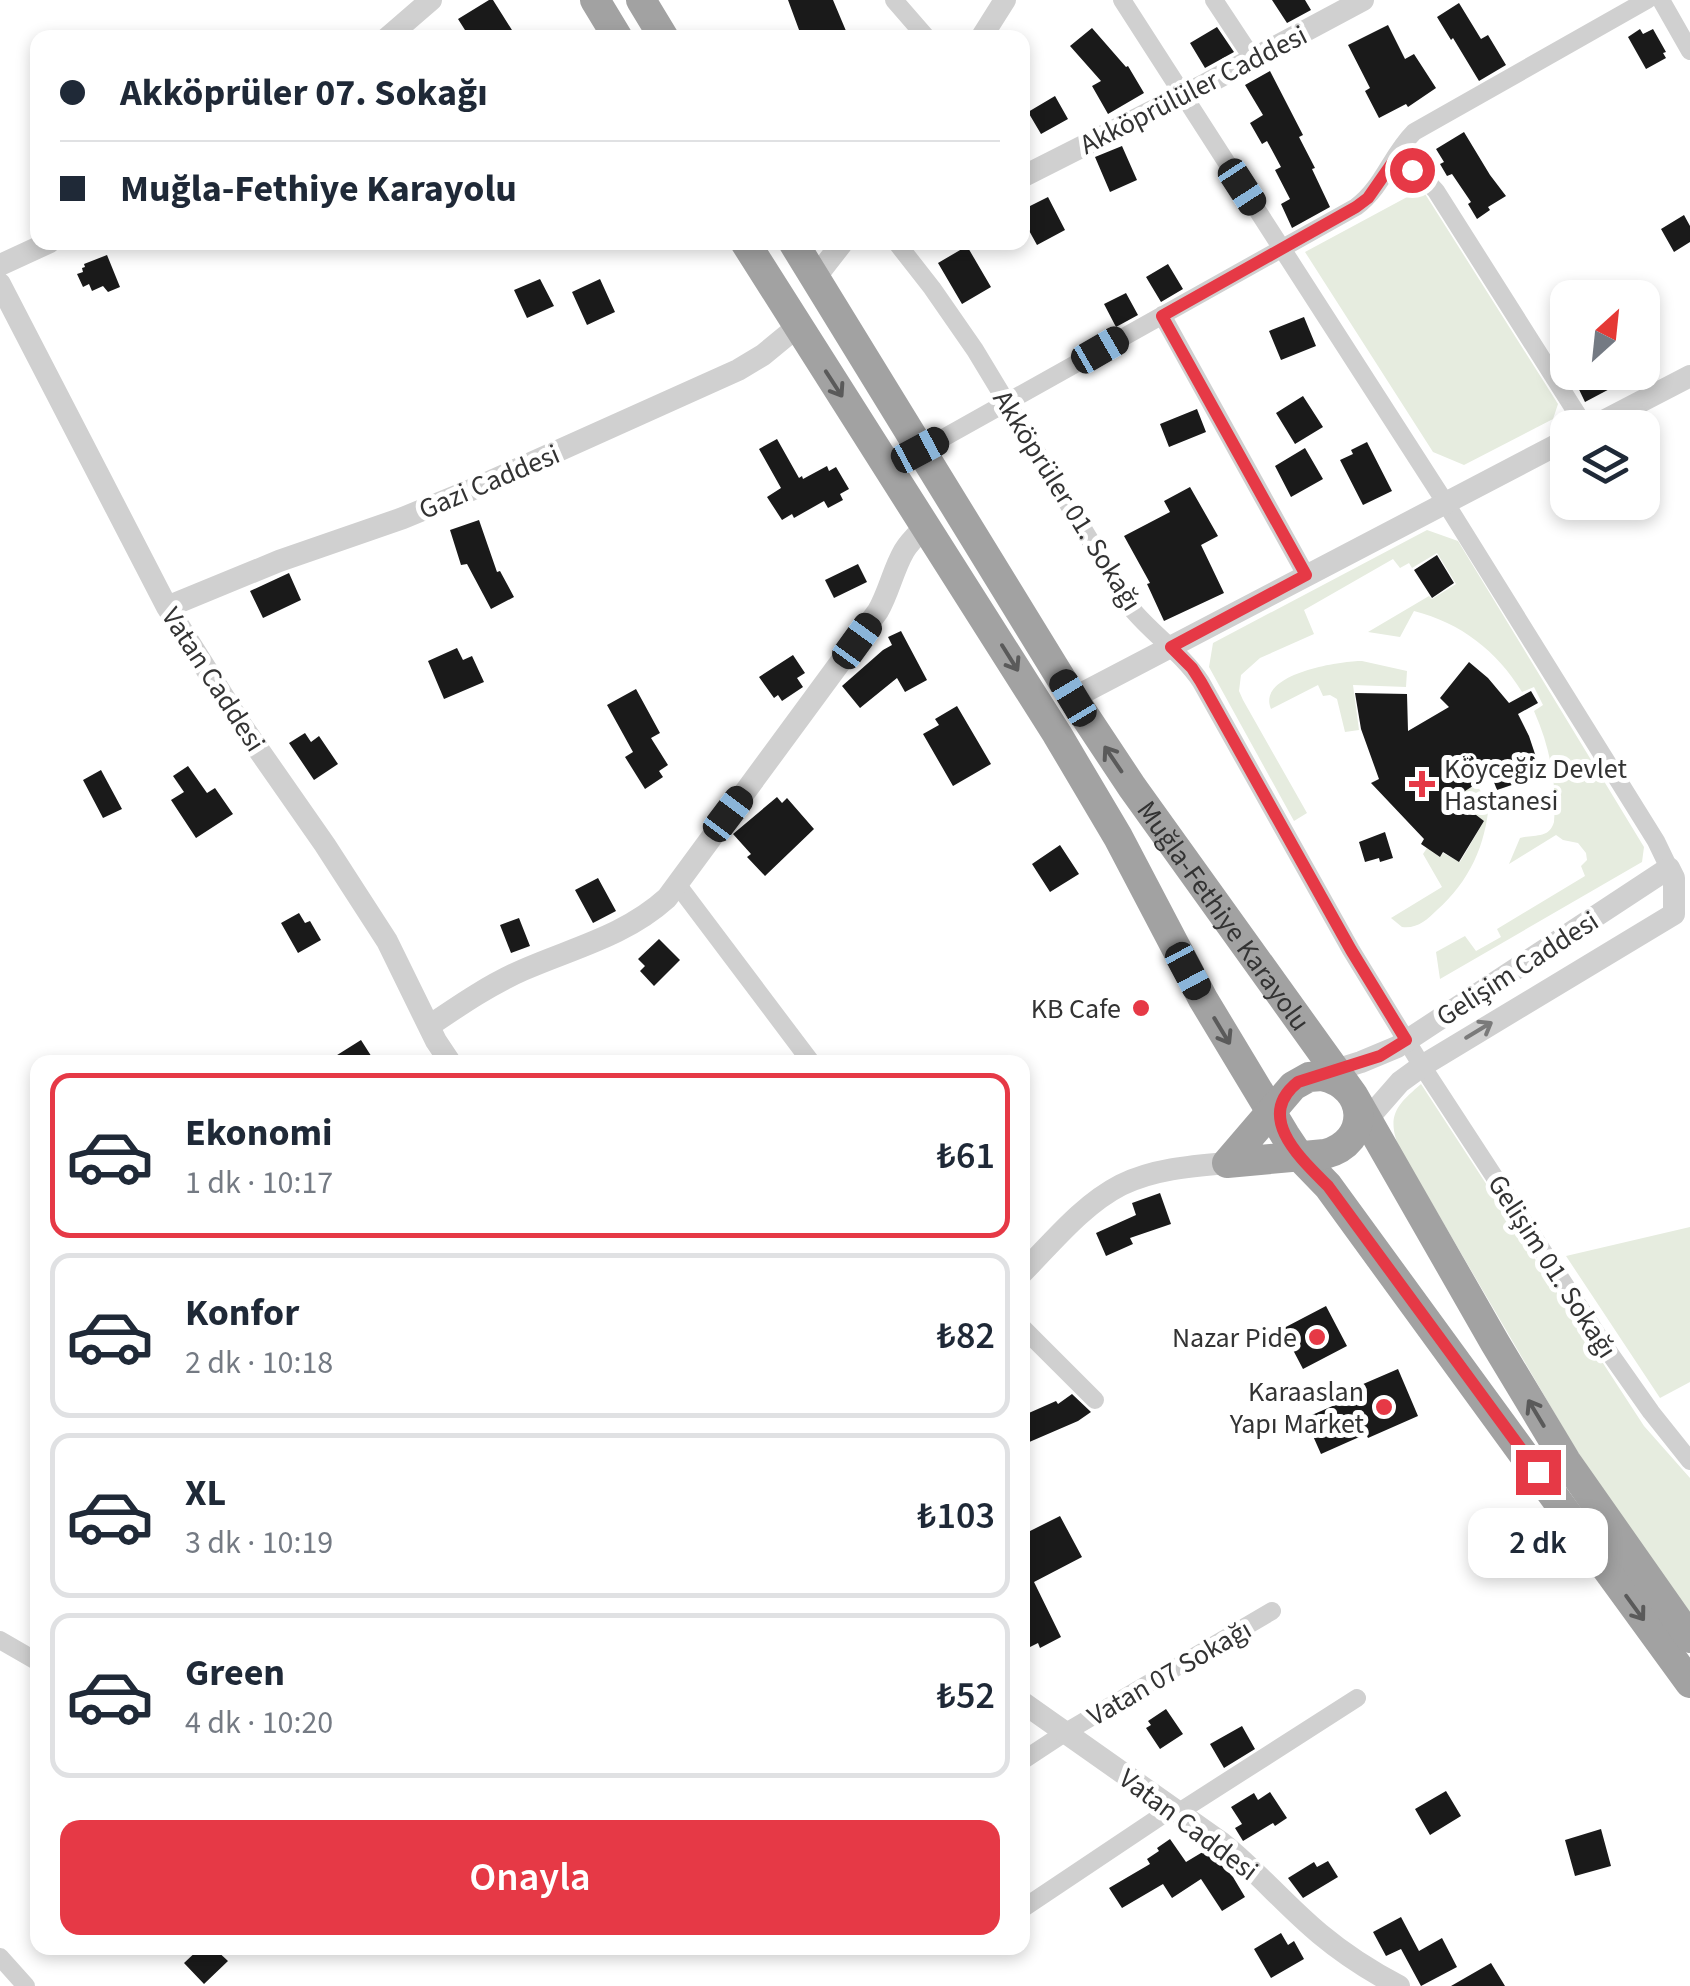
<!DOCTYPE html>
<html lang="tr">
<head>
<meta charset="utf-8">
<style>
	:root { --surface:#fff; --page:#f6f6f7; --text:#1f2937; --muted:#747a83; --line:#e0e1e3; --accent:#e63946 }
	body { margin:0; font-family:"Source Sans 3",sans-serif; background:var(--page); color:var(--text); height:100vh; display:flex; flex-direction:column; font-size:38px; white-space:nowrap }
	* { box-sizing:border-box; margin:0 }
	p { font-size:32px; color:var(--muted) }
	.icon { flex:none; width:55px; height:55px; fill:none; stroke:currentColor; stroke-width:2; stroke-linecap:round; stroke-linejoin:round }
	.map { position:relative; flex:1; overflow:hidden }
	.sheet { position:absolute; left:30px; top:1055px; width:1000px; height:900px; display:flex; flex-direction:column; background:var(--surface); border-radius:20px; box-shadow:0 5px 15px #0003 }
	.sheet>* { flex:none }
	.banner { position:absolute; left:30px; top:30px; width:1000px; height:220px; border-radius:20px; box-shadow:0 5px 15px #0003; display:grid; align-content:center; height:220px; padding:0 30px; background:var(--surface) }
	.needle { width:65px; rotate:27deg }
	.fabs { position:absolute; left:1550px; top:280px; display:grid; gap:20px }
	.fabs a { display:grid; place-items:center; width:110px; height:110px; border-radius:20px; background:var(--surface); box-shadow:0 5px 15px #0003; font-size:50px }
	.end { position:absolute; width:45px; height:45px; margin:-22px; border:12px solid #e63946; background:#fff; box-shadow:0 0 0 5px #fff }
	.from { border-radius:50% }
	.bubble { position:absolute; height:70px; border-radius:20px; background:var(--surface); box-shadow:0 5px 15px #0003; font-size:32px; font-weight:600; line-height:70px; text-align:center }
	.car { position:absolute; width:30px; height:60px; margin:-30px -15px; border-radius:12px; box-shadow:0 0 8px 2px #0007; background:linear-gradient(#222 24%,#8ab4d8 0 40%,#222 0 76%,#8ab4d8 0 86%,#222 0) }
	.banner b { display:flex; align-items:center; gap:35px; height:95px; font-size:38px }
	.banner b+b { border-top:2px solid var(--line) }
	.banner i { width:25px; height:25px; background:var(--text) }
	ul { padding:18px 0 0; list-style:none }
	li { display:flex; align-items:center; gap:30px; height:165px; margin:0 20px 15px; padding:0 10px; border:5px solid var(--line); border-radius:20px }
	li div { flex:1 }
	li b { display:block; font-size:38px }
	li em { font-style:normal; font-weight:600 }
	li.current { border-color:var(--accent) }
	li>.icon { width:90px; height:90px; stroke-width:1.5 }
	.cta { display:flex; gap:20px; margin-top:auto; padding:20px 30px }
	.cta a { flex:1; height:115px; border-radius:20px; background:var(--accent); color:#fff; font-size:40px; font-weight:600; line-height:115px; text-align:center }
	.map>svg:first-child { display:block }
	.green { fill:#e6ecdf }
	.building { fill:#1a1a1a }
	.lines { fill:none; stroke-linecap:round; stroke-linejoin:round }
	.minor { stroke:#d0d0d0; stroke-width:18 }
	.tertiary { stroke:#d0d0d0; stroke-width:22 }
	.trunk { stroke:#a2a2a2; stroke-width:30 }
	.oneway { stroke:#5a5a5a }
	.oneway2 { stroke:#7a7a7a }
	.route { stroke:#e63946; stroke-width:12 }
	.poi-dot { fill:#e63946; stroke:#fff; stroke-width:4 }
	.labels { text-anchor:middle; stroke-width:10; stroke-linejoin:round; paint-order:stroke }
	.street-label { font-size:28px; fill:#333; stroke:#fff }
	.poi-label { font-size:28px; fill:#333; stroke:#fff; text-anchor:end }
</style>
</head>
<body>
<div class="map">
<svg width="1690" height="1986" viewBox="0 0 1690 1986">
	<rect width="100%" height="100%" fill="#fff"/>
	<path class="green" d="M1422,189L1558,404L1553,419L1464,465L1433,452L1305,252Z
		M1427,530L1458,541L1644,847L1642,862L1440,979L1436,952L1465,936L1476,951L1501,937L1497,929L1585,876L1581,866L1587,860L1586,853L1578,843L1563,840L1556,835L1509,864L1520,838C1535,834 1549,839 1554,822C1557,783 1550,747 1534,711L1543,705L1534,687L1522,692C1497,651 1461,623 1414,611L1400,637L1368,632L1429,596L1432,599L1456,584L1437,553L1412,568L1409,563L1400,568L1393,559L1304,610L1314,634L1260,658L1241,675L1239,691L1243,700L1307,813L1294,821L1209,667L1213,643Z
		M1362,661L1407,671L1406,687L1353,685L1359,730L1345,732L1337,699L1330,695L1323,696L1318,685L1271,709C1256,674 1339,661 1362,661Z
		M1476,785L1489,802C1486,845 1469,882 1437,910C1427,920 1417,929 1402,927L1391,918L1442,887L1423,854L1427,848L1440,857L1443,853L1460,862L1484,821L1451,794C1460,790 1467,791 1476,785Z
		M1421,1084L1644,1426L1690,1478V1613L1613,1505L1572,1443L1399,1147C1386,1115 1397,1105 1421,1084Z
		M1690,1227V1382L1660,1398L1566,1256Z"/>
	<path class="building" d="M489,0H493L517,38H470L458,19Z
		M788,0H833L849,38H802Z
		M1272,0H1305L1311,10L1287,23Z
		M1459,3L1481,39L1488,35L1506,65L1479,81L1453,38L1451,40L1437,17Z
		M1388,25L1405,59L1414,54L1436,88L1408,107L1406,104L1379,118L1365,91L1370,88L1348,45Z
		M1217,27L1234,52L1205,68L1190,43Z
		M1092,28L1126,67L1128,66L1144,93L1108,114L1092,86L1101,81L1070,46Z
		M1640,29L1643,34L1653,29L1666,52L1663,53L1666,58L1646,69L1628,37Z
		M1270,71L1303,135L1299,137L1315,168L1312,169L1330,207L1292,228L1281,204L1290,199L1275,170L1281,167L1267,141L1262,144L1250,123L1263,115L1245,85Z
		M1055,96L1068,119L1041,134L1028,112Z
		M1464,132L1490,175L1506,196L1488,207L1490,210L1477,219L1468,204L1471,202L1452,174L1447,176L1440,164L1444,162L1436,149Z
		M1122,146L1137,180L1110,192L1095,157Z
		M1048,197L1065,230L1037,245L1022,218V210Z
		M1684,215L1690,226V242L1674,252L1661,229Z
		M967,246L991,287L962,304L938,263Z
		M107,255L120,287L108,292L103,286L92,291L89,284L83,287L77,274L83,272L82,268L85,267L84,264Z
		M1168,264L1183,289L1161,302L1146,277Z
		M540,279L554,306L527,318L514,290Z
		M600,279L615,312L587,325L572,292Z
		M1126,293L1138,315L1116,327L1104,304Z
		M1304,317L1316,346L1281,360L1269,331Z
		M1582,372H1613L1619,384L1585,402L1573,377Z
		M1303,396L1323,427L1295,444L1276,413Z
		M1197,409L1206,432L1169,447L1160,424Z
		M777,439L799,478L802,476L803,479L827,466L829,471L836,467L849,489L840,494L843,500L828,508L824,501L794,518L792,514L782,520L767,497L781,488L759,449Z
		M1367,442L1392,491L1363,505L1340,460L1353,454L1351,450Z
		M1305,448L1323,479L1291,497L1275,466Z
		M1190,487L1218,536L1201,545L1224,593L1164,621L1147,584L1150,583L1124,536L1170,512L1164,501Z
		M479,520L497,572L500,571L514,597L491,609L467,564L461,565L450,530Z
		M1437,555L1454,583L1432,598L1414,570Z
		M858,564L867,582L834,598L825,580Z
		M289,573L301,600L263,618L250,591Z
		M901,631L927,680L905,692L897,678L860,708L842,686L883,650L892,645L888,637Z
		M457,648L463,660L472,656L484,682L444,699L428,661Z
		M793,655L805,673L797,678L803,687L782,701L778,695L774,698L759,677Z
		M1469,662L1488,678L1509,703L1531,691L1538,703L1518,714L1529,736L1542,775L1497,790L1490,772L1473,786L1454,798L1484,821L1459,862L1443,852L1440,857L1421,844L1424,839L1371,783L1379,779L1361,729L1355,693L1407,694L1408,731L1449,707L1440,698Z
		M636,689L660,733L651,738L668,765L659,771L663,777L645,789L625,757L633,752L607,705Z
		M957,706L991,764L953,786L923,734L939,725L935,719Z
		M305,733L311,742L319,736L338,764L314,780L289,743Z
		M188,766L207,793L215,788L233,814L196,838L171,800L184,792L173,776Z
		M101,770L122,809L103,818L83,780Z
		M777,797L782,803L787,798L814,829L765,876L747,857L751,854L733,834Z
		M1385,832L1393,858L1380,862L1379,858L1365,862L1359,842Z
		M1060,845L1079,874L1050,892L1032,864Z
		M598,878L616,911L593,923L575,890Z
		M299,913L305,923L310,921L321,940L298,953L281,923Z
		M519,918L530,946L511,953L500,925Z
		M659,939L680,960L654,986L640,971L645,966L638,959Z
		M361,1040L375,1062H326Z
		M1160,1193L1171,1224L1130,1238L1133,1244L1106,1256L1096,1233L1136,1215L1132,1203Z
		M1326,1306L1347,1346L1303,1369L1282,1329Z
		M1398,1369L1418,1416L1368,1438L1366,1434L1321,1454L1305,1418L1351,1398L1347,1391Z
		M1072,1394L1091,1412L1078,1421L1027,1443L1022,1433V1416L1056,1401L1058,1404Z
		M1060,1516L1082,1557L1034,1582L1061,1637L1040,1648L1038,1643L1022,1651V1535Z
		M1166,1709L1183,1734L1160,1749L1146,1728L1151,1725L1148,1721Z
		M1242,1726L1255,1749L1224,1768L1210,1744Z
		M1446,1791L1461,1816L1430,1835L1415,1809Z
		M1270,1792L1287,1818L1275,1826L1273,1823L1243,1841L1235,1828L1242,1824L1231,1807L1254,1793L1258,1800Z
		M1601,1829L1611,1866L1575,1876L1565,1840Z
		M1170,1839L1186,1862L1206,1850L1209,1852L1233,1877L1245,1897L1222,1911L1201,1879L1172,1898L1163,1884L1122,1908L1109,1888L1150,1864L1147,1859L1159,1851L1157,1848Z
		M1328,1861L1338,1877L1303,1898L1288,1878L1314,1862L1317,1867Z
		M1401,1917L1419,1951L1442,1938L1457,1967L1421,1986L1401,1949L1386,1956L1373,1932Z
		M1281,1933L1288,1945L1294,1941L1304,1959L1271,1978L1254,1949Z
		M200,1948H214L228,1961L204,1984L184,1963Z
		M1491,1963L1505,1986H1451Z"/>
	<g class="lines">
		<path class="minor" d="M894,0L927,38
			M1122,0L1445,502L1656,841L1669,868
			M1214,0L1253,59
			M1661,0L1690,51
			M1393,162L1423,177L1436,191L1586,428
			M896,242L932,288L975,350L1131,608C1153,635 1182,653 1201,682L1351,950L1422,1066L1606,1348L1651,1412L1690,1461
			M1162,315L1306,575
			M920,451L1356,207C1383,187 1391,155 1414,132L1647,0
			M677,884L811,1062
			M1022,1327L1095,1400
			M0,1640L38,1662
			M1022,1761L1066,1732L1272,1611
			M1179,1812L1357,1698
			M1022,1909L1173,1808
			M0,1957L26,1986"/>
		<path class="tertiary" d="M387,38L431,0
			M981,38L1005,0
			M1022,177L1206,84L1363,0
			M0,265L50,242
			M815,278L843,242
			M0,284L167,607L242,726L325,845L387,941L436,1041L450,1062
			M1590,428L1690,376
			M167,607L279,561L403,518L471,490L738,370L763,355L797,327
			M1073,698L1568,439
			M429,1026C460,1005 489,985 523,970C573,948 625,936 667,898L878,611C889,592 893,570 904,551C910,541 918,534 926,526
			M1323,1074L1361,1062L1397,1047L1669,868L1674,878V914L1422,1066L1400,1082L1358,1130
			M1022,1273C1052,1243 1082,1205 1121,1185C1153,1169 1192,1166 1227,1163
			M1022,1702L1222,1843C1257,1871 1286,1906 1320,1934C1344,1954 1372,1972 1399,1986"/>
		<g class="trunk">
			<path d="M595,0L618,38"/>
			<path d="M641,0L664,38"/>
			<path d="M745,242L1057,734L1118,837L1203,999L1285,1135L1299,1156L1328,1186L1690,1683"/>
			<path id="s1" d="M793,242L1073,698L1132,787L1353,1095L1495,1343L1566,1461L1690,1638"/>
			<path d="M1322,1076C1369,1086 1371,1142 1325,1154L1227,1163L1293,1086L1309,1077Z"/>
		</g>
	</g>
	<defs><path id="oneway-shaft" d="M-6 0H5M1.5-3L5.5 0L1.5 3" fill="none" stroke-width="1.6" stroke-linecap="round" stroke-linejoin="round" transform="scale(2.5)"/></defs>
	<g class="oneway">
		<use href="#oneway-shaft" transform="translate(834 384) rotate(57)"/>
		<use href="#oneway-shaft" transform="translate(1010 658) rotate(58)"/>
		<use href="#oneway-shaft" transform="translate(1113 759) rotate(-124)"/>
		<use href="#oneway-shaft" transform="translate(1222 1031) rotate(59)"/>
		<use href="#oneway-shaft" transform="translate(1536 1413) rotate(-121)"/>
		<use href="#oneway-shaft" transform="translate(1635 1608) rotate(54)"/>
	</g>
	<use class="oneway2" href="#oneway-shaft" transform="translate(1479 1030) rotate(-31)"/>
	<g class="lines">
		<path class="route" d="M1412,170L1393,162L1368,198L1356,207L1162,316L1306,575L1171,647L1192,668L1201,682L1351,950L1406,1040L1380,1056L1298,1082C1254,1117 1301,1159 1328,1186L1538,1472"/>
	</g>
	<g class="poi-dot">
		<path d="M1417 769h10v10h10v10h-10v10h-10v-10h-10v-10h10z"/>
		<circle cx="1141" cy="1008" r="10"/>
		<circle cx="1317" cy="1337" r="10"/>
		<circle cx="1384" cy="1407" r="10"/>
	</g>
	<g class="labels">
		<g class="street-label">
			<text transform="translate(1193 89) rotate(-27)" y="10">Akköprülüler Caddesi</text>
			<text transform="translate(489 481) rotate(-23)" y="10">Gazi Caddesi</text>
			<text transform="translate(1068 500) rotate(58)" y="10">Akköprüler 01. Sokağı</text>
			<text transform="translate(214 679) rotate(57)" y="10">Vatan Caddesi</text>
			<text dy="10" stroke="none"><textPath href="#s1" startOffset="800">Muğla-Fethiye Karayolu</textPath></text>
			<text transform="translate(1517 968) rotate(-33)" y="10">Gelişim Caddesi</text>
			<text transform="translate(1553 1266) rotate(57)" y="10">Gelişim 01. Sokağı</text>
			<text transform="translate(1169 1672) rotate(-30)" y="10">Vatan 07 Sokağı</text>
			<text transform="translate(1189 1824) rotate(37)" y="10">Vatan Caddesi</text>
		</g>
		<g class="poi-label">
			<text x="1444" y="778" text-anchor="start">Köyceğiz Devlet<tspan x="1444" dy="32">Hastanesi</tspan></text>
			<text x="1121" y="1018">KB Cafe</text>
			<text x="1297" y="1347">Nazar Pide</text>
			<text x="1364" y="1401">Karaaslan<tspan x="1364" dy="32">Yapı Market</tspan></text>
		</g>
	</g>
</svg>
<div class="fabs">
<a><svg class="needle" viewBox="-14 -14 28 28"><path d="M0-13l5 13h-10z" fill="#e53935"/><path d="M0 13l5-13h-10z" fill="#747a83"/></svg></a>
<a><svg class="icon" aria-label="layers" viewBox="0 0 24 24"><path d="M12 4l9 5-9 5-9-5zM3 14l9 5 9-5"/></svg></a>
</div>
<i class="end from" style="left:1412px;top:170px"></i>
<i class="end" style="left:1538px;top:1472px"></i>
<div class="bubble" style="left:1468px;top:1508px;width:140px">2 dk</div>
<i class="car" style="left:1242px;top:187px;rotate:147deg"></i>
<i class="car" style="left:1100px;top:350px;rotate:60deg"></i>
<i class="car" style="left:920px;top:450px;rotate:62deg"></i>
<i class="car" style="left:857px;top:641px;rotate:36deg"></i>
<i class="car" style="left:1073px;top:698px;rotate:329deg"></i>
<i class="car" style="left:728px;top:814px;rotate:37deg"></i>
<i class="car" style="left:1188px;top:971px;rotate:152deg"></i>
<div class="banner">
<b><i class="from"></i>Akköprüler 07. Sokağı</b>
<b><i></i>Muğla-Fethiye Karayolu</b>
</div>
<section class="sheet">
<ul>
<li class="current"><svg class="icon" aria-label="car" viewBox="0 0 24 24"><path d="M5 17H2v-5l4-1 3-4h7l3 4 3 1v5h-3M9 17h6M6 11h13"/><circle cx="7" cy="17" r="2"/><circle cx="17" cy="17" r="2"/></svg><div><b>Ekonomi</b><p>1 dk · 10:17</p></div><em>₺61</em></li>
<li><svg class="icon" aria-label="car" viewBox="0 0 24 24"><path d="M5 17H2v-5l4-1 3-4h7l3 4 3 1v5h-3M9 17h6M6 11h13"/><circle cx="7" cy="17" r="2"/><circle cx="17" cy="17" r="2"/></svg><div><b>Konfor</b><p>2 dk · 10:18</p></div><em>₺82</em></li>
<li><svg class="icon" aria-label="car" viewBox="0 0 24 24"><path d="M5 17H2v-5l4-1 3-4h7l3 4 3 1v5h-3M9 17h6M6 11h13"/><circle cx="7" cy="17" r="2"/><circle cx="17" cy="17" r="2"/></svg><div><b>XL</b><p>3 dk · 10:19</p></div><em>₺103</em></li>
<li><svg class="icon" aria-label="car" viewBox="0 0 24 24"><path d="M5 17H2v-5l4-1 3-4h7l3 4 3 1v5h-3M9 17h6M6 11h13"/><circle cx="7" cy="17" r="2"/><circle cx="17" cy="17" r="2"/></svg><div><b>Green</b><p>4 dk · 10:20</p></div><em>₺52</em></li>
</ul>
<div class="cta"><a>Onayla</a></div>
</section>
</div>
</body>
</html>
